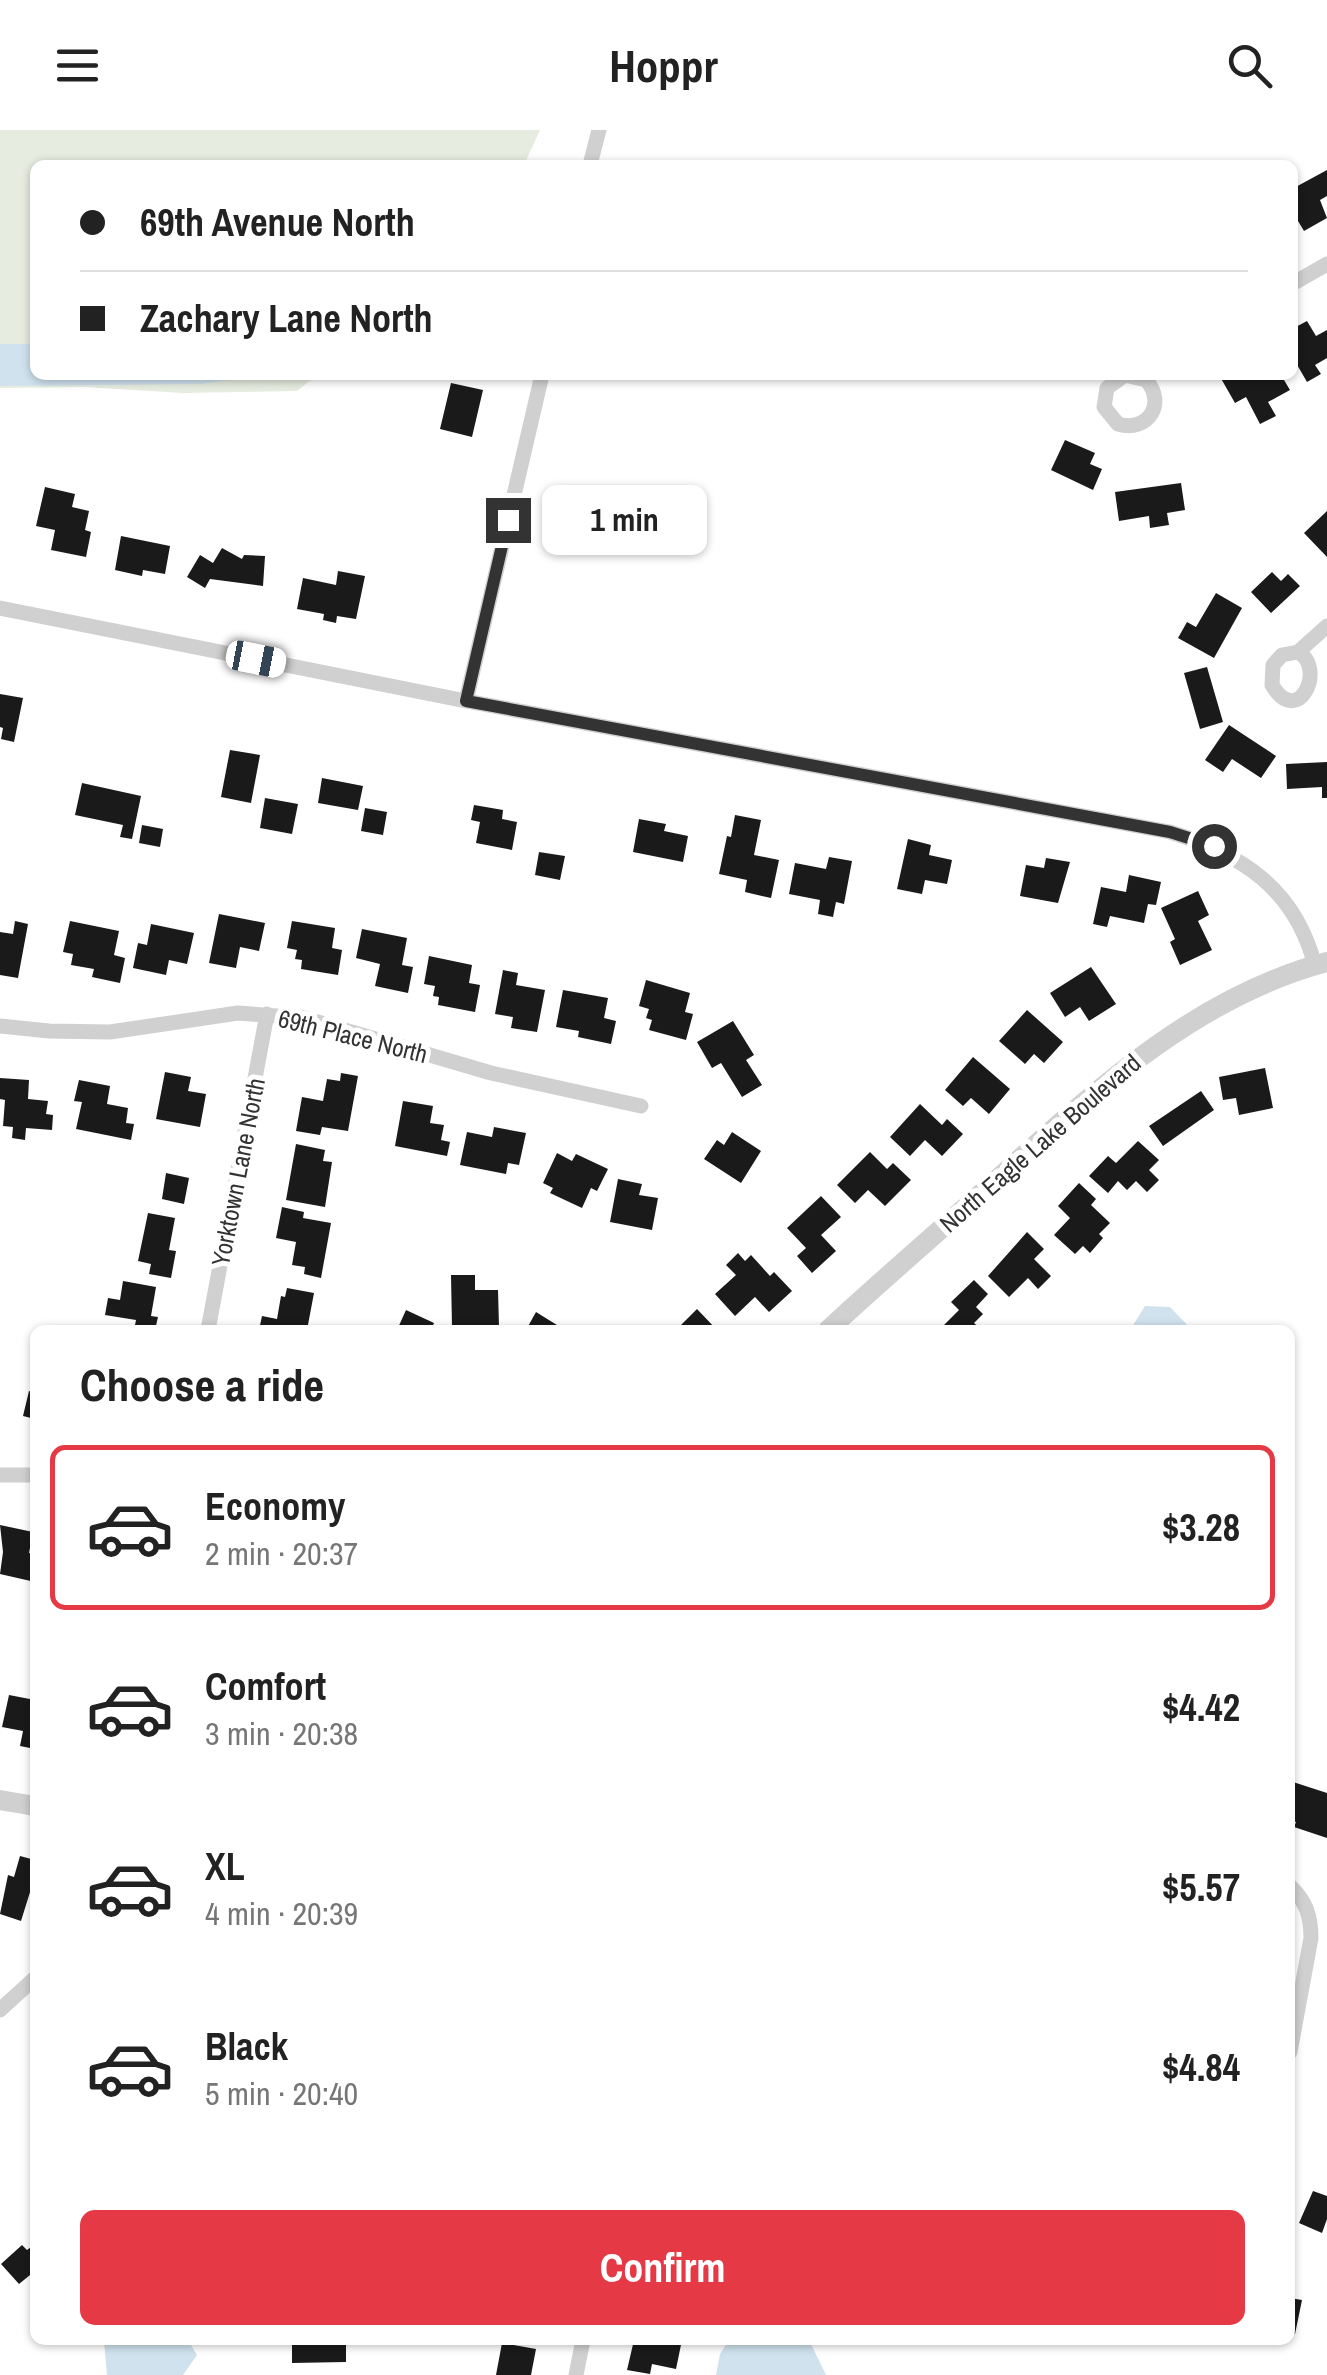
<!DOCTYPE html>
<html lang="en">
<head>
<meta charset="utf-8">
<style>
	:root { --surface:#fff; --page:#f2f2f2; --text:#222; --muted:#767676; --line:#e0e0e0; --accent:#e63946 }
	body { margin:0; font-family:"Archivo Narrow",sans-serif; background:var(--page); color:var(--text); height:100vh; display:flex; flex-direction:column; font-size:38px; white-space:nowrap }
	* { box-sizing:border-box; margin:0 }
	p { font-size:32px; color:var(--muted) }
	.icon { flex:none; width:55px; height:55px; fill:none; stroke:currentColor; stroke-width:2; stroke-linecap:round; stroke-linejoin:round }
	.map { position:relative; flex:1; overflow:hidden }
	.side { position:absolute; left:30px; top:1195px; width:1265px; height:1020px; display:flex; flex-direction:column; background:var(--surface); border-radius:15px; box-shadow:0 2px 8px #0004 }
	.side>* { flex:none }
	.top-card { position:absolute; left:30px; top:30px; width:1268px; height:220px; border-radius:15px; box-shadow:0 2px 8px #0004; display:grid; align-content:center; height:220px; padding:0 50px; background:var(--surface) }
	.end { position:absolute; width:45px; height:45px; margin:-22px; border:12px solid #333; background:#fff; box-shadow:0 0 0 5px #fff }
	.from { border-radius:50% }
	.bubble { position:absolute; height:70px; border-radius:15px; background:var(--surface); box-shadow:0 2px 8px #0004; font-size:32px; font-weight:700; line-height:70px; text-align:center }
	.car { position:absolute; width:30px; height:60px; margin:-30px -15px; border-radius:12px; box-shadow:0 0 8px 2px #0007; background:linear-gradient(#fff 24%,#345 0 40%,#fff 0 76%,#345 0 86%,#fff 0) }
	.top-card b { display:flex; align-items:center; gap:35px; height:95px; font-size:38px }
	.top-card b+b { border-top:2px solid var(--line) }
	.top-card i { width:25px; height:25px; background:var(--text) }
	ul { padding:0; list-style:none }
	li { display:flex; align-items:center; gap:30px; height:165px; margin:0 20px 15px; padding:0 30px; border:5px solid transparent; border-radius:15px }
	li div { flex:1 }
	li b { display:block; font-size:38px }
	li em { font-style:normal; font-weight:700 }
	li.current { border-color:var(--accent) }
	li>.icon { width:90px; height:90px; stroke-width:1.5 }
	h2 { padding:0 50px; font-size:45px; line-height:120px }
	.button { display:flex; gap:20px; margin-top:auto; padding:20px 50px }
	.button a { flex:1; height:115px; border-radius:15px; background:var(--accent); color:#fff; font-size:40px; font-weight:700; line-height:115px; text-align:center }
	header { display:flex; justify-content:space-between; align-items:center; height:130px; padding:0 50px; background:var(--surface); font-size:45px; font-weight:700 }
	.map>svg:first-child { display:block }
	.green { fill:#e6ecdf }
	.water { fill:#cfe2ee }
	.building { fill:#1a1a1a }
	.lines { fill:none; stroke-linecap:round; stroke-linejoin:round }
	.minor { stroke:#d0d0d0; stroke-width:15 }
	.tertiary { stroke:#d0d0d0; stroke-width:20 }
	.route { stroke:#333; stroke-width:12 }
	.labels { text-anchor:middle; stroke-width:10; stroke-linejoin:round; paint-order:stroke }
	.street-label { font-size:25px; fill:#333; stroke:#fff }
</style>
</head>
<body>
<header><svg class="icon" aria-label="menu" viewBox="0 0 24 24"><path d="M4 6h16M4 12h16M4 18h16"/></svg>Hoppr<svg class="icon" aria-label="search" viewBox="0 0 24 24"><circle cx="10" cy="10" r="6"/><path d="M15 15l6 6"/></svg></header>
<div class="map">
<svg width="1327" height="2245" viewBox="0 0 1327 2245">
	<rect width="100%" height="100%" fill="#fff"/>
	<path class="green" d="M0,0H540L524,35H35V245H317L297,261L183,263L84,257L0,258Z"/>
	<path class="water" d="M0,214H35V245H263L201,254L0,256Z
		M1145,1176L1170,1177L1192,1200H1130Z
		M104,2210H188L197,2225L183,2245H107Z
		M729,2210H809L826,2245H716L720,2224Z"/>
	<path class="building" d="M1327,40V66L1320,70L1327,88L1304,101L1292,81V59Z
		M1307,191L1316,206L1327,200V228L1315,235L1321,244L1307,252L1292,226V199Z
		M1219,245H1254L1257,250L1266,245H1281L1290,260L1268,272L1276,286L1260,294L1246,267L1235,273Z
		M451,253L483,260L472,307L440,299Z
		M1065,310L1095,323L1090,334L1102,339L1093,360L1051,340Z
		M1181,353L1185,380L1167,383L1169,395L1150,398L1149,386L1119,391L1115,362Z
		M45,357L75,364L72,377L89,381L85,400L91,402L86,427L51,420L55,400L36,396Z
		M1327,381V427L1304,403Z
		M121,406L170,416L165,444L143,440L142,446L115,440Z
		M222,418L242,429L244,425L265,426L263,456L210,449L205,458L187,447L200,425L213,433Z
		M338,441L365,446L356,489L337,486L336,493L323,490L324,484L297,479L303,448L336,455Z
		M1272,442L1281,451L1288,444L1300,456L1271,483L1251,462Z
		M1216,463L1242,478L1214,528L1178,508L1187,492L1196,497Z
		M1207,537L1223,592L1200,599L1184,543Z
		M0,564L23,568L14,612L1,609L3,598L0,597Z
		M1229,595L1276,626L1261,648L1232,629L1223,642L1205,630Z
		M230,620L260,625L251,673L221,667Z
		M1327,632V668H1322V657L1287,659L1286,634Z
		M322,648L363,656L358,680L318,673Z
		M82,653L141,666L132,709L120,707L123,695L75,685Z
		M265,668L298,674L292,704L260,698Z
		M474,675L503,680L502,689L517,692L512,720L476,713L480,692L471,690Z
		M365,678L387,682L383,705L361,701Z
		M735,685L761,690L754,725L779,730L771,768L745,762L747,750L719,744L727,706L731,707Z
		M639,689L666,694L664,701L688,706L683,732L633,722Z
		M142,695L163,699L160,717L139,713Z
		M908,709L931,715L929,725L952,730L947,754L925,750L922,764L897,759Z
		M539,722L565,726L560,750L535,745Z
		M829,727L852,731L844,774L836,772L833,787L818,784L820,770L789,764L795,733L826,739Z
		M1046,728L1070,732L1058,773L1020,766L1026,735L1044,738Z
		M1129,745L1161,752L1156,775L1148,774L1144,793L1110,786L1107,797L1093,794L1101,757L1126,762Z
		M1198,761L1209,785L1198,791L1212,820L1180,835L1170,812L1175,809L1161,778Z
		M219,784L265,793L259,821L240,817L236,838L209,833Z
		M15,791L28,794L18,848L0,845V802L13,804Z
		M70,791L119,801L114,825L125,828L120,853L92,847L94,839L71,835L73,824L63,822Z
		M292,791L335,798L332,818L342,820L338,845L301,839L302,830L295,829L297,820L287,818Z
		M151,794L194,803L187,834L169,830L166,845L133,838L138,813L147,815Z
		M362,799L407,808L402,835L413,837L408,863L375,856L380,834L356,828Z
		M429,826L472,835L469,853L480,855L475,882L438,875L439,867L433,866L435,856L424,854Z
		M1091,837L1116,874L1089,891L1080,877L1065,887L1050,863Z
		M503,840L518,843L516,855L545,860L537,902L511,898L513,887L495,884Z
		M646,850L690,863L685,882L693,884L686,910L649,900L652,890L646,888L649,879L639,876Z
		M563,860L608,868L604,888L616,891L611,914L578,907L579,901L556,897Z
		M1027,880L1063,912L1044,933L1034,924L1025,934L999,911Z
		M733,891L754,925L746,930L762,955L742,967L721,933L712,938L697,912Z
		M973,927L1010,959L989,984L971,968L963,976L945,960Z
		M1265,938L1273,978L1239,985L1236,968L1223,970L1219,947Z
		M165,942L191,947L188,961L206,964L200,997L156,989Z
		M341,943L358,946L348,1001L322,997L320,1005L296,1001L302,967L323,971L327,949L340,951Z
		M0,948L29,950L28,969L48,971L46,984L53,985L52,1000L26,998L25,1010L12,1008L13,997L3,996L5,970L0,969Z
		M79,950L110,956L107,974L128,978L126,993L134,994L131,1010L76,999L82,972L74,971Z
		M1201,961L1214,980L1163,1016L1149,996Z
		M403,971L433,976L430,993L444,995L441,1010L450,1012L447,1026L395,1016Z
		M920,974L942,995L947,989L963,1004L942,1026L925,1010L910,1026L890,1007Z
		M494,997L526,1003L519,1035L508,1033L506,1044L460,1035L467,1002L492,1007Z
		M732,1002L761,1021L741,1053L704,1029L717,1010L724,1015Z
		M1138,1011L1159,1030L1149,1040L1159,1050L1147,1062L1136,1051L1127,1060L1118,1051L1108,1063L1089,1046L1108,1026L1116,1033Z
		M296,1014L325,1020L323,1031L332,1032L325,1077L286,1070Z
		M870,1022L887,1039L893,1033L911,1050L885,1076L868,1060L855,1073L837,1055Z
		M557,1023L572,1031L576,1024L608,1039L597,1061L591,1058L582,1078L550,1063L553,1058L543,1053Z
		M166,1043L189,1048L184,1074L162,1069Z
		M618,1049L642,1054L639,1065L658,1068L652,1100L610,1092Z
		M1079,1053L1096,1069L1091,1075L1110,1093L1099,1104L1103,1108L1090,1123L1083,1116L1075,1124L1054,1105L1070,1088L1058,1076Z
		M821,1066L841,1087L821,1105L836,1121L812,1143L797,1126L806,1118L787,1098Z
		M282,1077L304,1082L303,1088L331,1093L321,1148L304,1144L305,1137L292,1135L296,1112L276,1108Z
		M148,1083L175,1088L169,1120L176,1121L171,1148L149,1144L151,1134L138,1131Z
		M1027,1102L1044,1119L1034,1129L1051,1146L1038,1159L1028,1148L1009,1167L988,1146Z
		M738,1123L745,1131L751,1125L770,1146L774,1142L792,1161L769,1182L755,1167L735,1186L715,1164L736,1145L726,1135Z
		M451,1145H475V1160H498L499,1197L452,1198Z
		M974,1150L988,1164L976,1177L983,1184L974,1193L982,1200H946L943,1196L959,1180L951,1172Z
		M123,1151L156,1157L151,1186L158,1187L155,1200H134L136,1190L105,1185L108,1168L120,1170Z
		M287,1158L314,1163L307,1200H259L262,1186L277,1189L281,1166L285,1167Z
		M697,1179L717,1200H676Z
		M406,1180L434,1193L431,1200H397Z
		M536,1182L565,1200H526Z
		M29,1261L35,1263V1289L23,1286Z
		M0,1395L33,1402L29,1423L35,1425V1452L0,1444L3,1422Z
		M9,1565L35,1570V1619L20,1616L23,1601L2,1597Z
		M1290,1651L1327,1663V1708L1294,1697L1296,1692L1290,1690Z
		M20,1726L35,1730V1761L31,1759L21,1791L0,1784L8,1745L14,1747Z
		M1313,2061L1327,2066V2089L1322,2103L1299,2093Z
		M35,2114V2141L19,2154L1,2134L22,2115L27,2120Z
		M1290,2168L1302,2170L1295,2204L1290,2203Z
		M292,2210H337L338,2213H346V2232L292,2233Z
		M634,2210L653,2214L654,2210H682L676,2239L652,2234L650,2244L627,2240Z
		M502,2213L536,2219L531,2245H496Z"/>
	<g class="lines">
		<path class="minor" d="M590,35L599,0
			M1292,154L1327,134
			M1125,245L1107,258L1104,277L1118,294C1148,303 1167,273 1146,250L1125,245
			M0,478L466,571L1170,702C1241,724 1295,758 1315,836
			M1298,522C1327,538 1298,599 1272,555L1273,535L1282,525L1298,522L1327,496
			M466,571L542,245
			M0,896L49,901L110,902L238,883L304,888L491,943L641,976
			M208,1200L267,884
			M0,1345H35
			M1290,1756C1306,1771 1311,1786 1311,1808L1290,1922
			M0,1880L35,1848
			M576,2245L583,2210"/>
		<path class="tertiary" d="M828,1200C882,1150 938,1102 993,1053C1092,964 1194,867 1327,832
			M0,1670L35,1676"/>
	</g>
	<g class="lines">
		<path class="route" d="M508,390L466,571L1170,702L1214,716"/>
	</g>
	<g class="labels">
		<g class="street-label">
			<text transform="translate(353 906) rotate(14)" y="9">69th Place North</text>
			<text transform="translate(1040 1013) rotate(-41)" y="9">North Eagle Lake Boulevard</text>
			<text transform="translate(238 1042) rotate(-79)" y="9">Yorktown Lane North</text>
		</g>
	</g>
</svg>
<i class="end from" style="left:1214px;top:716px"></i>
<i class="end" style="left:508px;top:390px"></i>
<div class="bubble" style="left:542px;top:355px;width:165px">1 min</div>
<i class="car" style="left:256px;top:529px;rotate:101deg"></i>
<div class="top-card">
<b><i class="from"></i>69th Avenue North</b>
<b><i></i>Zachary Lane North</b>
</div>
<section class="side">
<h2>Choose a ride</h2>
<ul>
<li class="current"><svg class="icon" aria-label="car" viewBox="0 0 24 24"><path d="M5 17H2v-5l4-1 3-4h7l3 4 3 1v5h-3M9 17h6M6 11h13"/><circle cx="7" cy="17" r="2"/><circle cx="17" cy="17" r="2"/></svg><div><b>Economy</b><p>2 min · 20:37</p></div><em>$3.28</em></li>
<li><svg class="icon" aria-label="car" viewBox="0 0 24 24"><path d="M5 17H2v-5l4-1 3-4h7l3 4 3 1v5h-3M9 17h6M6 11h13"/><circle cx="7" cy="17" r="2"/><circle cx="17" cy="17" r="2"/></svg><div><b>Comfort</b><p>3 min · 20:38</p></div><em>$4.42</em></li>
<li><svg class="icon" aria-label="car" viewBox="0 0 24 24"><path d="M5 17H2v-5l4-1 3-4h7l3 4 3 1v5h-3M9 17h6M6 11h13"/><circle cx="7" cy="17" r="2"/><circle cx="17" cy="17" r="2"/></svg><div><b>XL</b><p>4 min · 20:39</p></div><em>$5.57</em></li>
<li><svg class="icon" aria-label="car" viewBox="0 0 24 24"><path d="M5 17H2v-5l4-1 3-4h7l3 4 3 1v5h-3M9 17h6M6 11h13"/><circle cx="7" cy="17" r="2"/><circle cx="17" cy="17" r="2"/></svg><div><b>Black</b><p>5 min · 20:40</p></div><em>$4.84</em></li>
</ul>
<div class="button"><a>Confirm</a></div>
</section>
</div>
</body>
</html>
